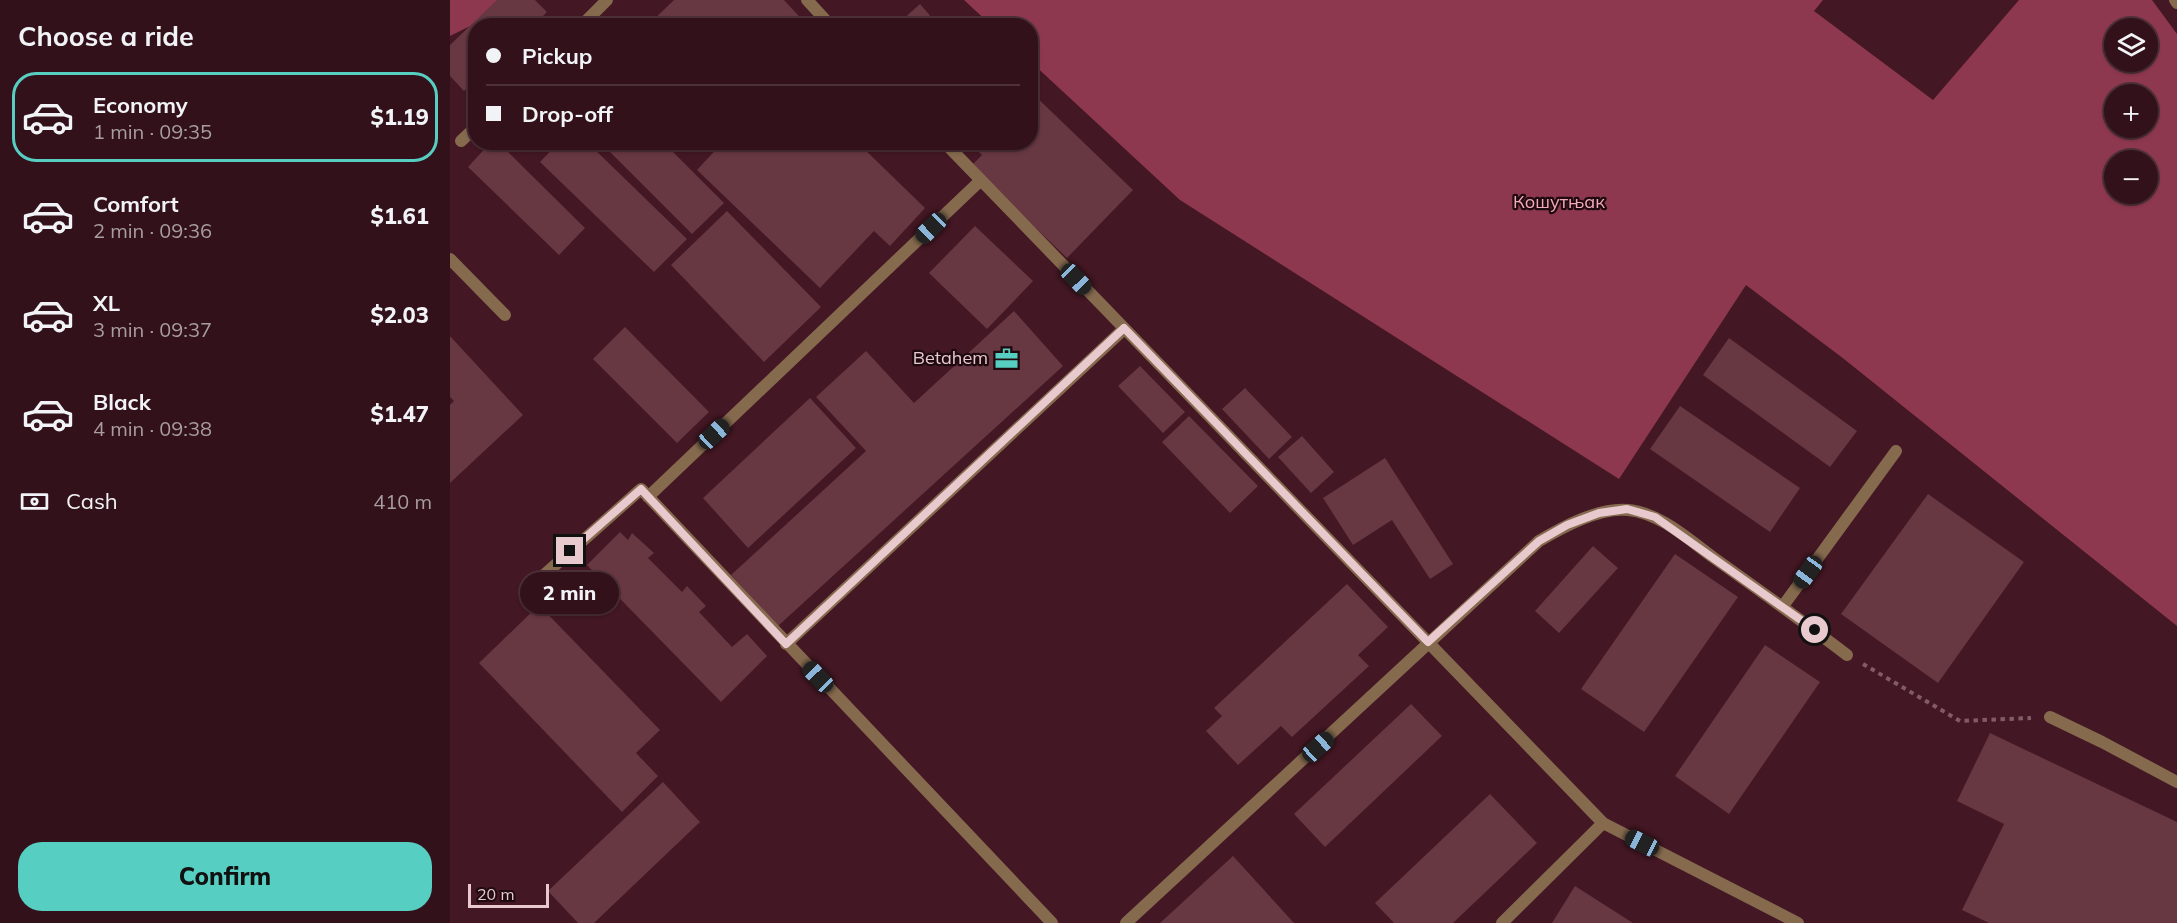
<!DOCTYPE html>
<html lang="en">
<head>
<meta charset="utf-8">
<style>
	:root { --surface:#32111a; --page:#3d1f27; --text:#f1f3f6; --muted:#a89da2; --line:#4d3139; --accent:#57cec2 }
	body { margin:0; font-family:Mulish,sans-serif; background:var(--page); color:var(--text); height:100vh; display:flex; flex-direction:column; font-size:22px; white-space:nowrap }
	* { box-sizing:border-box; margin:0 }
	p { font-size:20px; color:var(--muted) }
	.icon { flex:none; width:33px; height:33px; fill:none; stroke:currentColor; stroke-width:2; stroke-linecap:round; stroke-linejoin:round }
	.map { position:relative; flex:1; overflow:hidden }
	.details { display:flex; flex-direction:column; background:var(--surface); width:450px }
	.details>* { flex:none }
	.hud { position:absolute; left:18px; top:18px; width:570px; height:132px; border-radius:24px; box-shadow:0 2px 4px #0004,0 0 0 2px var(--line); display:grid; align-content:center; height:132px; padding:0 18px; background:var(--surface) }
	.buttons { position:absolute; left:1654px; top:18px; display:grid; gap:12px }
	.buttons a { display:grid; place-items:center; width:54px; height:54px; border-radius:50%; background:var(--surface); box-shadow:0 2px 4px #0004,0 0 0 2px var(--line); font-size:30px }
	.scale { position:absolute; left:18px; bottom:15px; width:81px; box-sizing:border-box; padding-left:6px; border:3px solid #e7c9ce; border-top:0; font-size:16px; line-height:21px; white-space:nowrap; color:#e7c9ce; -webkit-text-stroke:4px #1e0a0f; paint-order:stroke }
	.end { position:absolute; width:27px; height:27px; margin:-14px; border:8px solid #e7c9ce; background:#111; box-shadow:0 0 0 3px #111 }
	.from { border-radius:50% }
	.bubble { position:absolute; height:42px; border-radius:21px; background:var(--surface); box-shadow:0 2px 4px #0004,0 0 0 2px var(--line); font-size:20px; font-weight:800; line-height:42px; text-align:center }
	.car { position:absolute; width:18px; height:36px; margin:-18px -9px; border-radius:8px; box-shadow:0 0 4px 2px #0007; background:linear-gradient(#222 24%,#8ab4d8 0 40%,#222 0 76%,#8ab4d8 0 86%,#222 0) }
	.hud b { display:flex; align-items:center; gap:21px; height:57px; font-size:22px }
	.hud b+b { border-top:2px solid var(--line) }
	.hud i { width:15px; height:15px; background:var(--text) }
	ul { padding:0; list-style:none }
	li { display:flex; align-items:center; gap:18px; height:90px; margin:0 12px 9px; padding:0 6px; border:3px solid transparent; border-radius:24px }
	li div { flex:1 }
	li b { display:block; font-size:22px }
	li em { font-style:normal; font-weight:800 }
	li.current { border-color:var(--accent) }
	li>.icon { width:54px; height:54px; stroke-width:1.5 }
	h2 { padding:0 18px; font-size:27px; line-height:72px }
	.pay { display:flex; align-items:center; gap:15px; height:66px; padding:0 18px; font-size:22px }
	.pay p { margin-inline-start:auto }
	.action { display:flex; gap:12px; margin-top:auto; padding:12px 18px }
	.action a { flex:1; height:69px; border-radius:24px; background:var(--accent); color:#111; font-size:24px; font-weight:800; line-height:69px; text-align:center }
	main { display:flex; flex:1; min-height:0 }
	.map>svg:first-child { display:block }
	.forest { fill:#8e384f; fill-rule:evenodd }
	.building { fill:#673742 }
	.lines { fill:none; stroke-linecap:round; stroke-linejoin:round }
	.path { stroke:#825b64; stroke-width:4; stroke-dasharray:4.5 4.5; stroke-linecap:butt }
	.lane { stroke:#856a4e; stroke-width:12 }
	.street { stroke:#856a4e; stroke-width:12 }
	.route { stroke:#e7c9ce; stroke-width:8 }
	.labels { text-anchor:middle; stroke-width:4.5; stroke-linejoin:round; paint-order:stroke }
	.park-label { font-size:18px; fill:#f4a9b8; stroke:#1e0a0f }
	.poi-label { font-size:18px; fill:#e7c9ce; stroke:#1e0a0f; text-anchor:end }
</style>
</head>
<body>
<main>
<section class="details">
<h2>Choose a ride</h2>
<ul>
<li class="current"><svg class="icon" aria-label="car" viewBox="0 0 24 24"><path d="M5 17H2v-5l4-1 3-4h7l3 4 3 1v5h-3M9 17h6M6 11h13"/><circle cx="7" cy="17" r="2"/><circle cx="17" cy="17" r="2"/></svg><div><b>Economy</b><p>1 min · 09:35</p></div><em>$1.19</em></li>
<li><svg class="icon" aria-label="car" viewBox="0 0 24 24"><path d="M5 17H2v-5l4-1 3-4h7l3 4 3 1v5h-3M9 17h6M6 11h13"/><circle cx="7" cy="17" r="2"/><circle cx="17" cy="17" r="2"/></svg><div><b>Comfort</b><p>2 min · 09:36</p></div><em>$1.61</em></li>
<li><svg class="icon" aria-label="car" viewBox="0 0 24 24"><path d="M5 17H2v-5l4-1 3-4h7l3 4 3 1v5h-3M9 17h6M6 11h13"/><circle cx="7" cy="17" r="2"/><circle cx="17" cy="17" r="2"/></svg><div><b>XL</b><p>3 min · 09:37</p></div><em>$2.03</em></li>
<li><svg class="icon" aria-label="car" viewBox="0 0 24 24"><path d="M5 17H2v-5l4-1 3-4h7l3 4 3 1v5h-3M9 17h6M6 11h13"/><circle cx="7" cy="17" r="2"/><circle cx="17" cy="17" r="2"/></svg><div><b>Black</b><p>4 min · 09:38</p></div><em>$1.47</em></li>
</ul>
<div class="pay"><svg class="icon" aria-label="cash" viewBox="0 0 24 24"><path d="M3 7h18v10H3z"/><circle cx="12" cy="12" r="2"/></svg>Cash<p>410 m</p></div>
<div class="action"><a>Confirm</a></div>
</section>
<div class="map">
<svg width="1727" height="923" viewBox="0 0 1727 923">
	<rect width="100%" height="100%" fill="#431723"/>
	<path class="forest" d="M0,0H73L0,36Z
		M514,0H1373L1364,11L1483,100L1569,0H1702L1727,34V626L1394,359L1296,285L1169,479L730,200L581,62L580,26L541,25ZM1665,28H1698V62H1665ZM1665,94H1698V128H1665ZM1665,160H1698V194H1665Z"/>
	<path class="building" d="M47,0H85L97,12L83,26H26V80L14,91L0,76V45Z
		M224,0H334L358,26H197Z
		M470,4L489,26H455L451,21Z
		M580,91L683,190L617,258L521,166L532,155L519,142H580Z
		M41,142H48L135,228L109,255L18,167Z
		M109,142H137L237,239L204,272L90,162Z
		M150,142H213L274,203L242,234Z
		M273,142H407L475,208L440,246L424,231L370,288L247,170Z
		M277,211L371,307L314,362L221,265Z
		M525,226L583,281L537,329L479,273Z
		M564,311L613,366L328,626L281,575L416,451L366,397L416,351L464,403Z
		M175,327L259,412L227,443L143,359Z
		M0,336L73,415L0,483V405L4,401L0,397Z
		M1279,338L1407,431L1380,467L1253,375Z
		M690,366L735,412L713,433L668,386Z
		M795,388L842,437L819,459L772,409Z
		M360,398L406,448L298,548L253,498Z
		M1230,406L1350,488L1320,532L1200,449Z
		M739,416L808,486L780,513L712,442Z
		M852,436L884,472L861,493L828,457Z
		M935,458L1003,564L980,579L942,520L903,545L873,498Z
		M1478,494L1574,562L1488,683L1391,614Z
		M170,532L178,540L182,533L204,553L198,558L232,592L237,586L256,606L249,612L282,647L297,634L317,656L271,702L137,565Z
		M1143,546L1168,568L1109,633L1085,611Z
		M1225,554L1288,597L1194,732L1131,689Z
		M897,584L938,627L908,655L919,666L842,737L831,726L788,765L756,731L772,716L764,708Z
		M89,605L210,730L186,753L208,776L172,812L29,663Z
		M1315,645L1370,682L1279,814L1225,776Z
		M961,704L992,736L875,847L844,814Z
		M1540,733L1727,822V923H1539L1512,910L1554,824L1507,801Z
		M213,782L250,822L144,923H128L98,891Z
		M1040,794L1087,843L1003,923H944L925,903Z
		M783,856L844,923H710Z
		M1125,886L1183,923H1102Z"/>
	<g class="lines">
		<path class="path" d="M1413,664L1510,721L1581,718"/>
		<path class="lane" d="M357,0L381,26
			M131,26L157,0
			M11,141L26,127
			M494,142L1153,823
			M0,259L55,315
			M198,497L531,180
			M1333,606L1446,451
			M107,607L85,583L191,489L602,923
			M336,644L674,329
			M1600,717L1652,742L1727,782
			M676,923L1089,541C1113,527 1149,507 1178,510C1211,513 1239,540 1264,558C1309,590 1354,622 1397,655
			M1052,923L1153,823L1348,923"/>
		<path class="street" d="M1725,0L1727,3"/>
	</g>
	<g class="lines">
		<path class="route" d="M120,551L191,489L336,644L674,328L978,642L1089,541L1117,525L1149,513L1177,509L1205,517L1365,630"/>
	</g>
	<defs>
		<symbol id="office-bare" viewBox="-9 -9 18 18"><path d="M-6-3h4V-5.5h4V-3h4V5H-6ZM-1-4.5V-3h2v-1.5ZM-6 0V1H6V0Z" fill="#57cec2" stroke="#1e0a0f" stroke-width="2.5" paint-order="stroke"/></symbol>
	</defs>
	<g fill-rule="evenodd">
		<use href="#office-bare" x="540" y="342" width="33" height="33"/>
	</g>
	<g class="labels">
		<g class="park-label">
			<text x="1109" y="208">Кошутњак</text>
		</g>
		<g class="poi-label">
			<text x="538" y="364">Betahem</text>
		</g>
	</g>
</svg>
<div class="buttons">
<a><svg class="icon" aria-label="layers" viewBox="0 0 24 24"><path d="M12 4l9 5-9 5-9-5zM3 14l9 5 9-5"/></svg></a>
<a>+</a>
<a>−</a>
</div>
<div class="scale">20 m</div>
<i class="end from" style="left:1365px;top:630px"></i>
<i class="end" style="left:120px;top:551px"></i>
<div class="bubble" style="left:70px;top:572px;width:99px">2 min</div>
<i class="car" style="left:481px;top:228px;rotate:226deg"></i>
<i class="car" style="left:626px;top:279px;rotate:136deg"></i>
<i class="car" style="left:264px;top:434px;rotate:47deg"></i>
<i class="car" style="left:1358px;top:572px;rotate:216deg"></i>
<i class="car" style="left:368px;top:677px;rotate:316deg"></i>
<i class="car" style="left:868px;top:747px;rotate:48deg"></i>
<i class="car" style="left:1192px;top:843px;rotate:297deg"></i>
<div class="hud">
<b><i class="from"></i>Pickup</b>
<b><i></i>Drop-off</b>
</div>
</div>
</main>
</body>
</html>
